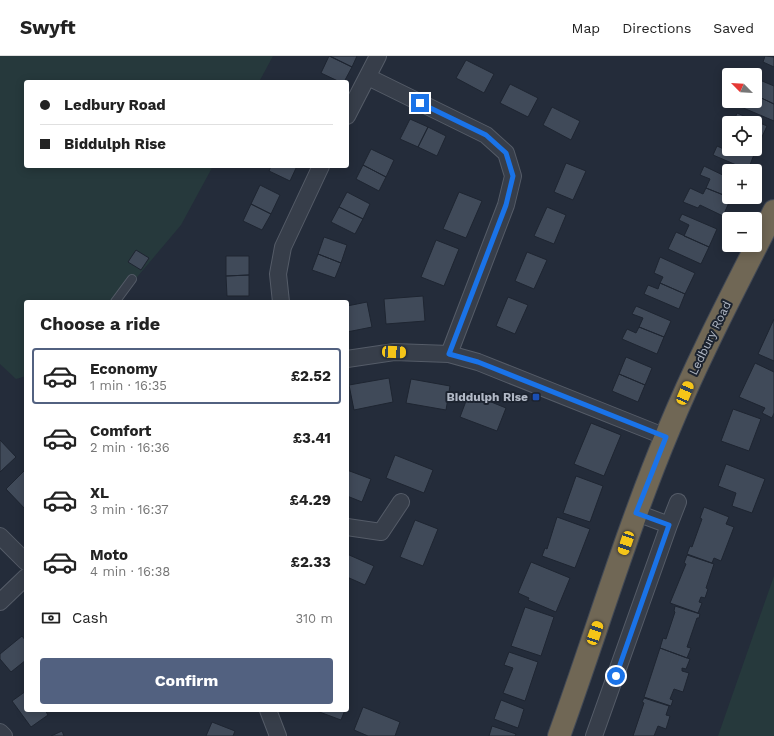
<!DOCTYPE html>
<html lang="en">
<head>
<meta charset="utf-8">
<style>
	:root { --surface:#fff; --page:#f6f6f6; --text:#222; --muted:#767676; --line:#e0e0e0; --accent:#526180 }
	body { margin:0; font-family:"Work Sans",sans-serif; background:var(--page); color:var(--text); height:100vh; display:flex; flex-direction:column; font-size:15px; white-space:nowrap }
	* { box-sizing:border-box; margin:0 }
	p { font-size:13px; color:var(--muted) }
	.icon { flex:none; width:22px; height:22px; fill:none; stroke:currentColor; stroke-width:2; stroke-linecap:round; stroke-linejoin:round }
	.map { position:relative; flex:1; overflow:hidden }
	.panel { position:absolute; left:24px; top:244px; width:325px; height:412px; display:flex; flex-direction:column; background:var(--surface); border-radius:4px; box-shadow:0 2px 10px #0003 }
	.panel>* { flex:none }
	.guide { position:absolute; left:24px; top:24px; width:325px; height:88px; border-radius:4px; box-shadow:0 2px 10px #0003; display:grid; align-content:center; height:88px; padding:0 16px; background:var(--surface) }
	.needle { width:26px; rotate:294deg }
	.fabs { position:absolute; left:722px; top:12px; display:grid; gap:8px }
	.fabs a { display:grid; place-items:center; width:40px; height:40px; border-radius:4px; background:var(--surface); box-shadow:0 2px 10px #0003; font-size:20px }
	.end { position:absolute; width:18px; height:18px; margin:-9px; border:5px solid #1a73e8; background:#fff; box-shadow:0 0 0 2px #fff }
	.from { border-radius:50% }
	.car { position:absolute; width:12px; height:24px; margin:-12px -6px; border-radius:5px; box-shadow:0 0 3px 1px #0007; background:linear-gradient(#f5c518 24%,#345 0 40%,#f5c518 0 76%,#345 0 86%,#f5c518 0) }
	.guide b { display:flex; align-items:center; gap:14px; height:38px; font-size:15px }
	.guide b+b { border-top:1px solid var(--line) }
	.guide i { width:10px; height:10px; background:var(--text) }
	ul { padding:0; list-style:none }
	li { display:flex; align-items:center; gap:12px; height:56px; margin:0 8px 6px; padding:0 8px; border:2px solid transparent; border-radius:4px }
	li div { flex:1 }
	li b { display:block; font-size:15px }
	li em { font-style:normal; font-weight:700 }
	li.active { border-color:var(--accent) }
	li>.icon { width:36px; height:36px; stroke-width:1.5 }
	h2 { padding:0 16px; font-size:18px; line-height:48px }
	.pay { display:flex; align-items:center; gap:10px; height:44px; padding:0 16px; font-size:15px }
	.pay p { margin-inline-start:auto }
	.button { display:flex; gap:8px; margin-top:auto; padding:8px 16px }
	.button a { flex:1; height:46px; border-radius:4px; background:var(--accent); color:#fff; font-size:16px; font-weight:700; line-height:46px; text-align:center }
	header { display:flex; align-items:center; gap:24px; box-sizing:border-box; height:56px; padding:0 20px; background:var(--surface); border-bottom:1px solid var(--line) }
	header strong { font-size:19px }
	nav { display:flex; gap:22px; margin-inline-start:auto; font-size:14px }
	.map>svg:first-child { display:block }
	.green { fill:#26393c }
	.building { fill:#404a59; stroke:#1e2531 }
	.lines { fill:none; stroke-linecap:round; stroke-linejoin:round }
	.lane-casing { stroke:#555c68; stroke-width:10 }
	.street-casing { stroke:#555c68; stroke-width:18 }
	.highway-casing { stroke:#424955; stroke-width:24 }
	.lane { stroke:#373e4a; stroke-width:8 }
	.street { stroke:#373e4a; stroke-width:16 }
	.highway { stroke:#706755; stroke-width:22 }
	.route { stroke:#1a73e8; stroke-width:5 }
	.transit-dot { fill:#1a4fb4; stroke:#1c232f; stroke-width:1.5 }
	.labels { text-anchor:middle; stroke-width:4; stroke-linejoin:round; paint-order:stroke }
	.street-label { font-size:12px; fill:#b2b9c6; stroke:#1c232f }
	.poi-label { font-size:12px; font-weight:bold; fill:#b2b9c6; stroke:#1c232f; text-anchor:end }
</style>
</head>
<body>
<header>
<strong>Swyft</strong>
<nav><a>Map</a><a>Directions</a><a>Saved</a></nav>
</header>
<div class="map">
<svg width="774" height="680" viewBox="0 0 774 680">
	<rect width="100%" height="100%" fill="#242c3a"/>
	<path class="green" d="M0,0H273L259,26H26V110H213L181,169L116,246H26V320L16,323L0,308Z
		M774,520V680H718Z"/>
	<path class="building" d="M329,0L352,11L344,26H340L321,17Z
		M330,0H357L352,11Z
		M765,0L774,1V11L763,6Z
		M466,4L494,18L484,37L456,22Z
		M755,22L774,30V48L757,40L759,34L755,32Z
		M510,28L538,42L528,61L500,47Z
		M757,40L774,48V65L741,51L743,45L754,46Z
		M552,51L580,65L571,84L543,69Z
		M737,57L767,70L755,96L748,93H755V67H729V73L725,71L729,63L734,65Z
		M410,63L428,71L418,91L400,83Z
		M428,71L446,80L437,100L418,91Z
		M729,88V93H748L755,96L748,114L713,99L717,90L726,94Z
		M371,93L394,104L386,121L363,109Z
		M566,107L586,115L573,144L554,136Z
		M363,109L386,121L379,135L356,123Z
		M271,110H297L290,125L269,115Z
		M704,110L729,122V141H732L731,142L706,132L710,123L700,119Z
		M260,129L280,139L271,158L251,148Z
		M690,132L703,138L706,132L731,142L723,160L700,149L698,152L683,146Z
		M347,136L370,148L363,163L339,151Z
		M459,136L482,145L466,182L443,173Z
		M251,148L271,158L262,174L243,165Z
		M339,151L363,163L355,178L331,166Z
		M547,151L566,159L554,188L534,180Z
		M682,158L717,173L709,191L684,180L689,169L679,164Z
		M676,176L709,191L701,208L668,193Z
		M324,181L347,189L341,207L318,198Z
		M436,184L459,193L444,230L421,221Z
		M136,194L149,202L141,214L128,206Z
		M527,196L547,204L534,233L515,225Z
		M318,198L341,207L335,222L312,214Z
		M226,200H249V219L226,220Z
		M660,201L695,217L685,238L660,227L663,221L654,217Z
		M249,219V240H227L226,220Z
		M660,227L685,238L679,253L644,238L648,229L658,233Z
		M423,240L425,265L386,268L384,243Z
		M508,241L528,249L515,278L496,270Z
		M367,246L372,271L347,276V250Z
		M636,250L671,265L664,281L639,271L643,262L632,258Z
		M774,263V305L758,298Z
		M639,271L664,281L657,298L622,283L627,273L636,277Z
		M626,301L652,312L645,329L619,318Z
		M755,307L774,316V357L772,362L762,357L765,352L739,341Z
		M619,318L645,329L638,346L612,335Z
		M389,322L393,346L354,354L349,329Z
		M411,323L450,330L446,354L406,347Z
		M469,337L506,352L497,375L460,361Z
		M733,353L761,363L749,395L721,385Z
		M591,367L621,379L604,420L574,408Z
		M0,384L16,401L0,416Z
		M395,399L433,414L424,437L386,422Z
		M726,408L765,423L752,457L732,450L736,437L718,430Z
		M347,414L371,423L362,446L347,440Z
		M24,415L26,418V454L6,433Z
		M576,420L603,430L590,466L563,457Z
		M704,451L729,461L726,468L734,471L721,505L714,502L712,507L687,498L690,490L692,491L702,463L700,462Z
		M557,461L590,473L575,512L542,500L545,492L547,493Z
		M415,464L438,473L423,510L400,501Z
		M347,498L374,510L365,529L347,521Z
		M687,499L714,508L706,532L708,533L705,542L701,541L699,546L702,547L698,557L670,547L686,508L684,507Z
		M531,506L570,522L556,556L528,544L529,542L518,537Z
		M675,550L700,558L699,562H697L687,591L691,592L687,602L660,592L663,582L666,583L675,556L674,555Z
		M525,551L554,561L541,600L511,590Z
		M22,580L26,585V604L11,616L0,603V598Z
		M660,592L690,603L686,613L682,612V615L689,617L683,636L674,633L670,643L673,644L671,650L644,641Z
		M509,596L538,606L525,645L503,637L513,612L504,609Z
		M26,635V654H45L48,659L31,671L12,645Z
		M644,642L669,650L666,659L670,660L666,673L658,670L654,680H633L644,647L642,646Z
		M501,644L524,653L518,672L494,663Z
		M363,651L400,666L395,680H368L354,674Z
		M314,654H345L341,664Z
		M212,666L235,675L233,680H206Z
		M492,670L516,678L515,680H489Z
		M62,675L64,680H51Z"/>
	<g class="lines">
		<defs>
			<path id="lane" d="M115,246L132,223"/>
			<path id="street" d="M368,21L486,79L506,97L513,120L506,149L449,298
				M347,60L378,0
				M281,246L278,218L283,191L321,110
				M347,303L394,296L449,298L478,306L666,381
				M669,469L678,446
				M347,471L381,476L401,446
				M0,480L26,506
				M0,546L26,521
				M268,654L278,680
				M0,676L4,680
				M594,680L669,469L637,457"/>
			<path id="highway" d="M559,680C596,578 627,473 669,373C700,298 738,227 774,155"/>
		</defs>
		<use href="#lane" class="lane-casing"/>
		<use href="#street" class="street-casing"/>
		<use href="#highway" class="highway-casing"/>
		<use href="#lane" class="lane"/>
		<use href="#street" class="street"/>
		<use href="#highway" class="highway"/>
	</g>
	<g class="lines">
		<path class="route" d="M420,47L486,79L506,97L513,120L506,149L449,298L478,306L666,381L636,457L669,469L616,620"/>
	</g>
	<rect class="transit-dot" x="532" y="337" width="8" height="8" rx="2"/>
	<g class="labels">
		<g class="street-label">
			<text transform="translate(710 282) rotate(-64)" y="4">Ledbury Road</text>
		</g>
		<g class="poi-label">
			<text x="528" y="345">Biddulph Rise</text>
		</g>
	</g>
</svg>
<div class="fabs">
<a><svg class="needle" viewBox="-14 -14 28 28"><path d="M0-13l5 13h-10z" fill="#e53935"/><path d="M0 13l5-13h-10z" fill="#767676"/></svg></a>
<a><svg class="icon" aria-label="locate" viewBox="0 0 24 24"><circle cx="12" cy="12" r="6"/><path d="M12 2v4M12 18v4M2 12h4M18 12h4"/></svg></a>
<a>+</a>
<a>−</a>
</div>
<i class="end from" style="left:616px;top:620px"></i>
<i class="end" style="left:420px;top:47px"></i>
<i class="car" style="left:394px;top:296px;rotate:93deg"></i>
<i class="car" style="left:685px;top:337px;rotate:23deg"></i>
<i class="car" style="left:626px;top:487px;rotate:199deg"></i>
<i class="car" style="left:595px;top:577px;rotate:19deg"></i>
<div class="guide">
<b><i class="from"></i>Ledbury Road</b>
<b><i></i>Biddulph Rise</b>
</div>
<section class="panel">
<h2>Choose a ride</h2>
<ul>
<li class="active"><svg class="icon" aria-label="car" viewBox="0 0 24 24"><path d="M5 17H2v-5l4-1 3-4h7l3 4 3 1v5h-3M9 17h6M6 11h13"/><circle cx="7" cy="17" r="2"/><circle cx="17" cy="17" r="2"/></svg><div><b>Economy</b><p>1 min · 16:35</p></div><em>£2.52</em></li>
<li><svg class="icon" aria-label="car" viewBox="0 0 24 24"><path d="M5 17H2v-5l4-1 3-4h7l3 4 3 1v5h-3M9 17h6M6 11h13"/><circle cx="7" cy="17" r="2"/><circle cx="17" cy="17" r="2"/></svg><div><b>Comfort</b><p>2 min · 16:36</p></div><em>£3.41</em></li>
<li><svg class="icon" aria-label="car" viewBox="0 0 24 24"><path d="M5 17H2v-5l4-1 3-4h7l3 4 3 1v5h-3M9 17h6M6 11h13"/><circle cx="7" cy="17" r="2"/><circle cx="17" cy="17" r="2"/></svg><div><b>XL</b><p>3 min · 16:37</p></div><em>£4.29</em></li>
<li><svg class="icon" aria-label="car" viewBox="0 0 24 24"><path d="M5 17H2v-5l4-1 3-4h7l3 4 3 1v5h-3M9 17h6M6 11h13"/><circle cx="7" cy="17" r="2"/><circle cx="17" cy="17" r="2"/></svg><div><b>Moto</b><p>4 min · 16:38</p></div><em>£2.33</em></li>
</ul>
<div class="pay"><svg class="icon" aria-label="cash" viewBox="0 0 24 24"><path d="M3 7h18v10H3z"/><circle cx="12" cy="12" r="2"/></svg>Cash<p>310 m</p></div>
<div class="button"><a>Confirm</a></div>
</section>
</div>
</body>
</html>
